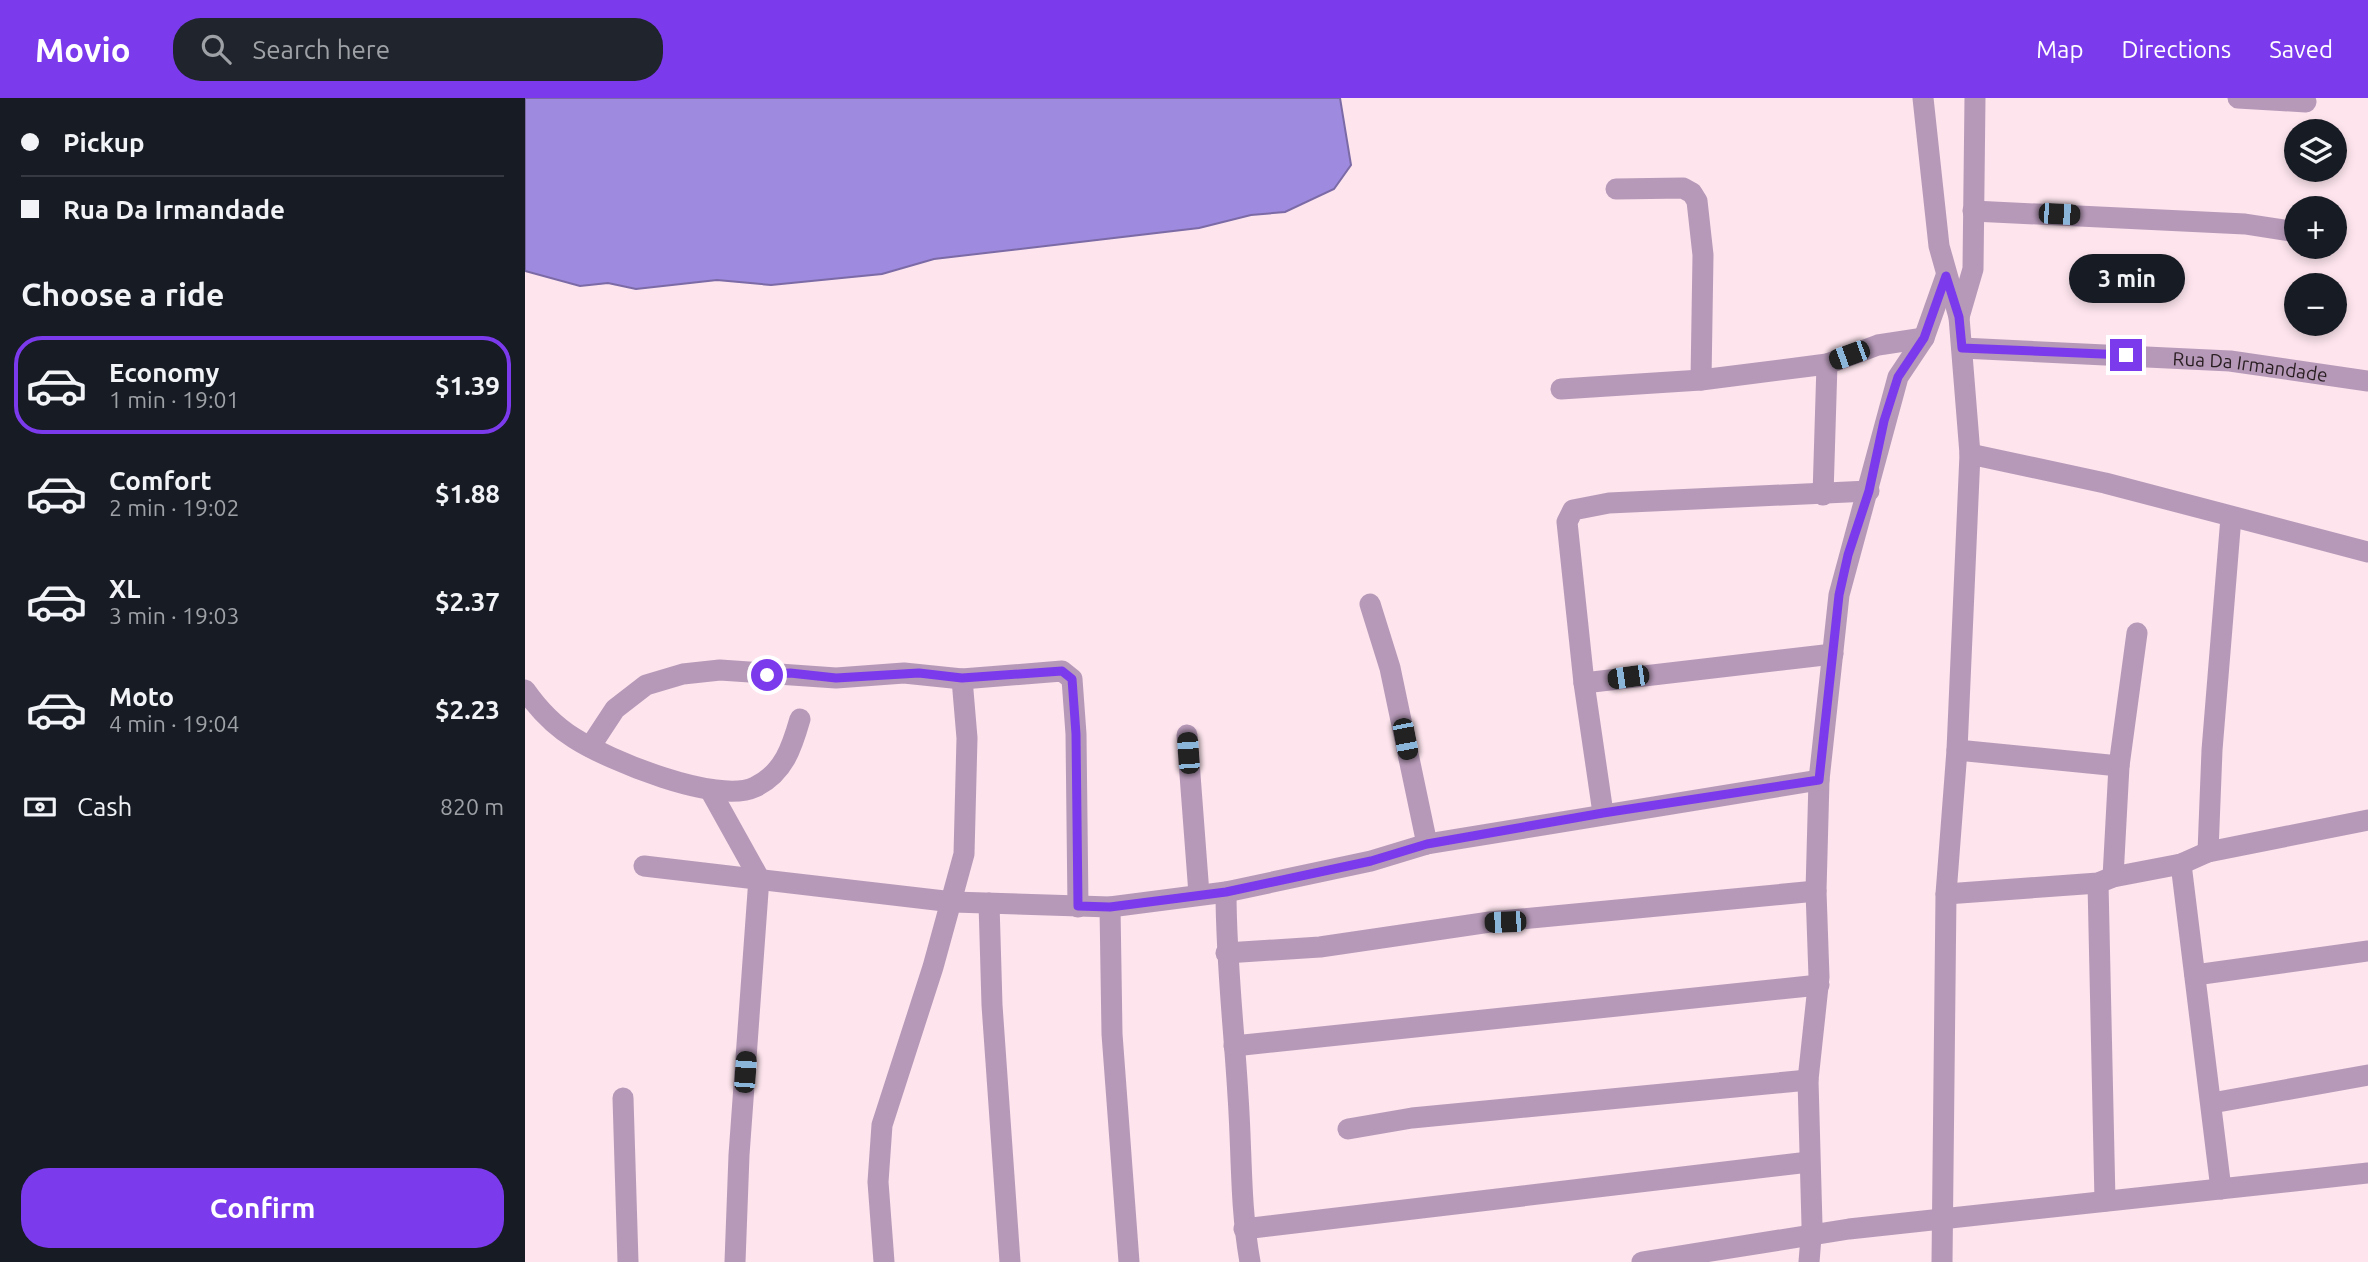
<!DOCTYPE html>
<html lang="en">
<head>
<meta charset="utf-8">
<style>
	:root { --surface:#171b24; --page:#20242c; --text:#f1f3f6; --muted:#9ea1a6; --line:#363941; --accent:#7c3aed }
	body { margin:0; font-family:Ubuntu,sans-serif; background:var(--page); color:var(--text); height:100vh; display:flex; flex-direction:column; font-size:26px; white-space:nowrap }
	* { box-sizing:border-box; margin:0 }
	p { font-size:23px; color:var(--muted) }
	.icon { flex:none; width:38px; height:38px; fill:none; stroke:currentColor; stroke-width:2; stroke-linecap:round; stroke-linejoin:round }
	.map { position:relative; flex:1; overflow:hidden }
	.panel { display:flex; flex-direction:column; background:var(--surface); width:525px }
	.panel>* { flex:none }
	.hud { display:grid; align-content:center; height:154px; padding:0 21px; background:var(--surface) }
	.buttons { position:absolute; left:1759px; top:21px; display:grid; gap:14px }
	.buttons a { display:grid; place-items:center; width:63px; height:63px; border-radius:50%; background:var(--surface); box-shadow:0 4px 10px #0003; font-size:35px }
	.end { position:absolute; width:32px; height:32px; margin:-16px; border:9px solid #7c3aed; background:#fff; box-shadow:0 0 0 4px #fff }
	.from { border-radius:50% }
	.bubble { position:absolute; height:49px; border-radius:24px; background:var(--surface); box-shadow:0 4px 10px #0003; font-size:23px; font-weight:600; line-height:49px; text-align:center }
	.car { position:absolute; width:21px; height:42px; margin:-21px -10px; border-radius:9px; box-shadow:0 0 5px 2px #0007; background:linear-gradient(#222 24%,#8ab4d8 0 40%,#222 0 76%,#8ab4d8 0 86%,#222 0) }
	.hud b { display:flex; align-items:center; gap:24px; height:66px; font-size:26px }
	.hud b+b { border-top:2px solid var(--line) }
	.hud i { width:18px; height:18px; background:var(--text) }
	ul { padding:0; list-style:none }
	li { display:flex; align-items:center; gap:21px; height:98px; margin:0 14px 10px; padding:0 7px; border:4px solid transparent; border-radius:28px }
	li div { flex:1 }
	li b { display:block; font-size:26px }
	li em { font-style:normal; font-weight:600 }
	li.active { border-color:var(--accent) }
	li>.icon { width:63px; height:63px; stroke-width:1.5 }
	h2 { padding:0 21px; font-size:32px; line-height:84px }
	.pay { display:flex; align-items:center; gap:18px; height:77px; padding:0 21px; font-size:26px }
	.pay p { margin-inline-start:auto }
	.button { display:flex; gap:14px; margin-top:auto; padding:14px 21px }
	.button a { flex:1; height:80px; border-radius:28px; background:var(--accent); color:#fff; font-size:28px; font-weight:600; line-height:80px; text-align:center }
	header { display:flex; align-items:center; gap:42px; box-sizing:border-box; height:98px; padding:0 35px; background:var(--accent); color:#fff }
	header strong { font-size:33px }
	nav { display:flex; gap:38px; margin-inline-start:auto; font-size:24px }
	.search { width:490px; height:63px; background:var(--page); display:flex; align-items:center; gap:18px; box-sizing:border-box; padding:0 24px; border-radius:28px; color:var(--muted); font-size:26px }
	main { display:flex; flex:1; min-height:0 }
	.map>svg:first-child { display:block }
	.water { fill:#9e8ade; stroke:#7b6aa6; stroke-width:2 }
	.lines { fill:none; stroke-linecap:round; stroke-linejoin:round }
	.minor { stroke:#b699b8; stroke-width:21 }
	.route { stroke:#7c3aed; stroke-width:9 }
	.labels { text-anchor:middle; stroke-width:5; stroke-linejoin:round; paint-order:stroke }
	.street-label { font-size:19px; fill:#291e22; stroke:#fff }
</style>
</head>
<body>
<header>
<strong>Movio</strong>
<div class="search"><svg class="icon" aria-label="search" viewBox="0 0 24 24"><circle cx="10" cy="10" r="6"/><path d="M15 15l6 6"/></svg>Search here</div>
<nav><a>Map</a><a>Directions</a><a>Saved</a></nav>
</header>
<main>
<section class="panel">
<div class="hud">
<b><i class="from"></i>Pickup</b>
<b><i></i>Rua Da Irmandade</b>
</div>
<h2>Choose a ride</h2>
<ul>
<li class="active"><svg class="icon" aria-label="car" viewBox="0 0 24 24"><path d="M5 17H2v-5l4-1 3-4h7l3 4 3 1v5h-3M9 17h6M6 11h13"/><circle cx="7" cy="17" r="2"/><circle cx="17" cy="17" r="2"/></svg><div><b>Economy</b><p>1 min · 19:01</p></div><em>$1.39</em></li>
<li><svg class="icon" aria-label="car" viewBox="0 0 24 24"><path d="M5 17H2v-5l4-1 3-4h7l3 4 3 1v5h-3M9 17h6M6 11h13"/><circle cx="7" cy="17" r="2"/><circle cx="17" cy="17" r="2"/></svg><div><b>Comfort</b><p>2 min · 19:02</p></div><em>$1.88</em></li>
<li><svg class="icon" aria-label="car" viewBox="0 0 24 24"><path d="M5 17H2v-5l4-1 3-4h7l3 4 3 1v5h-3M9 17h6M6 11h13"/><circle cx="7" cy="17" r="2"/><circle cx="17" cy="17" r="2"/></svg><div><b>XL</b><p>3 min · 19:03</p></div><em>$2.37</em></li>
<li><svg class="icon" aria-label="car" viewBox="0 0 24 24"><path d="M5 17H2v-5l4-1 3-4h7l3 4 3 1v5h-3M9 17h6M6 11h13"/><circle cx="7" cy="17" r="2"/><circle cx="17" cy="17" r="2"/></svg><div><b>Moto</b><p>4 min · 19:04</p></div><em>$2.23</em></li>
</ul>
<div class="pay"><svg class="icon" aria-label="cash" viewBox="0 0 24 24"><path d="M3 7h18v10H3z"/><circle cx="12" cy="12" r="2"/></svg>Cash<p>820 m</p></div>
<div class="button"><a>Confirm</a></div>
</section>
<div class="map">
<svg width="1843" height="1164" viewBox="0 0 1843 1164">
	<rect width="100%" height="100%" fill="#fde4ed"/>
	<path class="water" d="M0,0H815L826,67L809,91L760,114L726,117L674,130L409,161L357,176L246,187L192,182L111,191L83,185L55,188L0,173Z"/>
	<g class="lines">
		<g class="minor">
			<path d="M1398,0L1414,148L1434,219L1445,356L1432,652L1421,796L1417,1164"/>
			<path d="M1713,0L1781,4"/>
			<path d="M1091,91L1158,90L1167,95L1172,103L1178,157L1176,282"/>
			<path d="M1448,113L1720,126L1771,134"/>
			<path d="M1434,219L1448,171L1450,0"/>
			<path id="s1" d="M1437,250L1705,263L1843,283"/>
			<path d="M1036,291L1176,282L1302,266"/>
			<path d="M1445,356L1580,385L1843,454"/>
			<path d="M1298,397L1302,266L1353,247L1399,240"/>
			<path d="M845,506L865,570L902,746"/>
			<path d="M1059,585L1308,556"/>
			<path d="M0,592C14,612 28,627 49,640C83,662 192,707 230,689C259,675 267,649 275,621"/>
			<path d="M662,637L674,796"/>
			<path d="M65,649L90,611L121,587L158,576L195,572L311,580L379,575L437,581L537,573L547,581L551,636L553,809"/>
			<path d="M1432,652L1594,668"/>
			<path d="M185,692L234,780L214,1057L210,1164"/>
			<path d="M1078,715L1059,585L1042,424L1048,412L1084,405L1344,393"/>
			<path d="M1683,754L1687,652L1706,419"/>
			<path d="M1656,766L1696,1091"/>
			<path d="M119,768L428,804L585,809L701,794L846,763L902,746L1294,682"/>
			<path d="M1588,779L1594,668L1612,535"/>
			<path d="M1573,785L1580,1103"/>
			<path d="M701,794C701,863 709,929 713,998C717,1054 715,1109 725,1164"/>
			<path d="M1421,796L1573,785L1588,779L1656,766L1683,754L1843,722"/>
			<path d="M464,805L467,907L485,1164"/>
			<path d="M585,809L587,936L604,1164"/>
			<path d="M701,855L795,849L965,824L1291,793"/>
			<path d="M1670,877L1843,853"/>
			<path d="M709,948L1294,887"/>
			<path d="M98,1000L103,1164"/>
			<path d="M1687,1005L1843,977"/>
			<path d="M823,1031L887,1020L1283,982"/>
			<path d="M719,1131L1284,1064"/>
			<path d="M359,1164L353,1084L357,1027L408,869L439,756L442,640L437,581"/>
			<path d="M1117,1164L1324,1131L1843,1075"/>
			<path d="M1284,1164L1287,1127L1283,982L1294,879L1291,793L1294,682L1314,497L1373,279L1399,240L1421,178"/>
		</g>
	</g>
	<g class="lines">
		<path class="route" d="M242,577L265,575L311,580L394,575L437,580L537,573L547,581L551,636L553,808L585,809L701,794L846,763L902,746L1078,715L1294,682L1314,497L1323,457L1344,393L1359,323L1373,279L1399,240L1421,178L1434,219L1437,250L1601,257"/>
	</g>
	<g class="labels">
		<g class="street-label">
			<text dy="7" stroke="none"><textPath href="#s1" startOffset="289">Rua Da Irmandade</textPath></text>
		</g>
	</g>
</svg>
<div class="buttons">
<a><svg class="icon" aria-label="layers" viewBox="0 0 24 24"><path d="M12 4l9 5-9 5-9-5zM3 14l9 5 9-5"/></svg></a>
<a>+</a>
<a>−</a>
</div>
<i class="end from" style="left:242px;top:577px"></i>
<i class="end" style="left:1601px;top:257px"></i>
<div class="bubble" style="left:1544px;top:156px;width:116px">3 min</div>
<i class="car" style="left:1534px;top:116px;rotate:93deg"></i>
<i class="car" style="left:1324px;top:257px;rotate:250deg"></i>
<i class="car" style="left:1103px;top:579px;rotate:262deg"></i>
<i class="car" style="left:880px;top:641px;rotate:169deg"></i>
<i class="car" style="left:663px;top:655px;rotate:356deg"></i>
<i class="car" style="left:980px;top:824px;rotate:268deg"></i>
<i class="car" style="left:220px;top:974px;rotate:4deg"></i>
</div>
</main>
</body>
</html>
